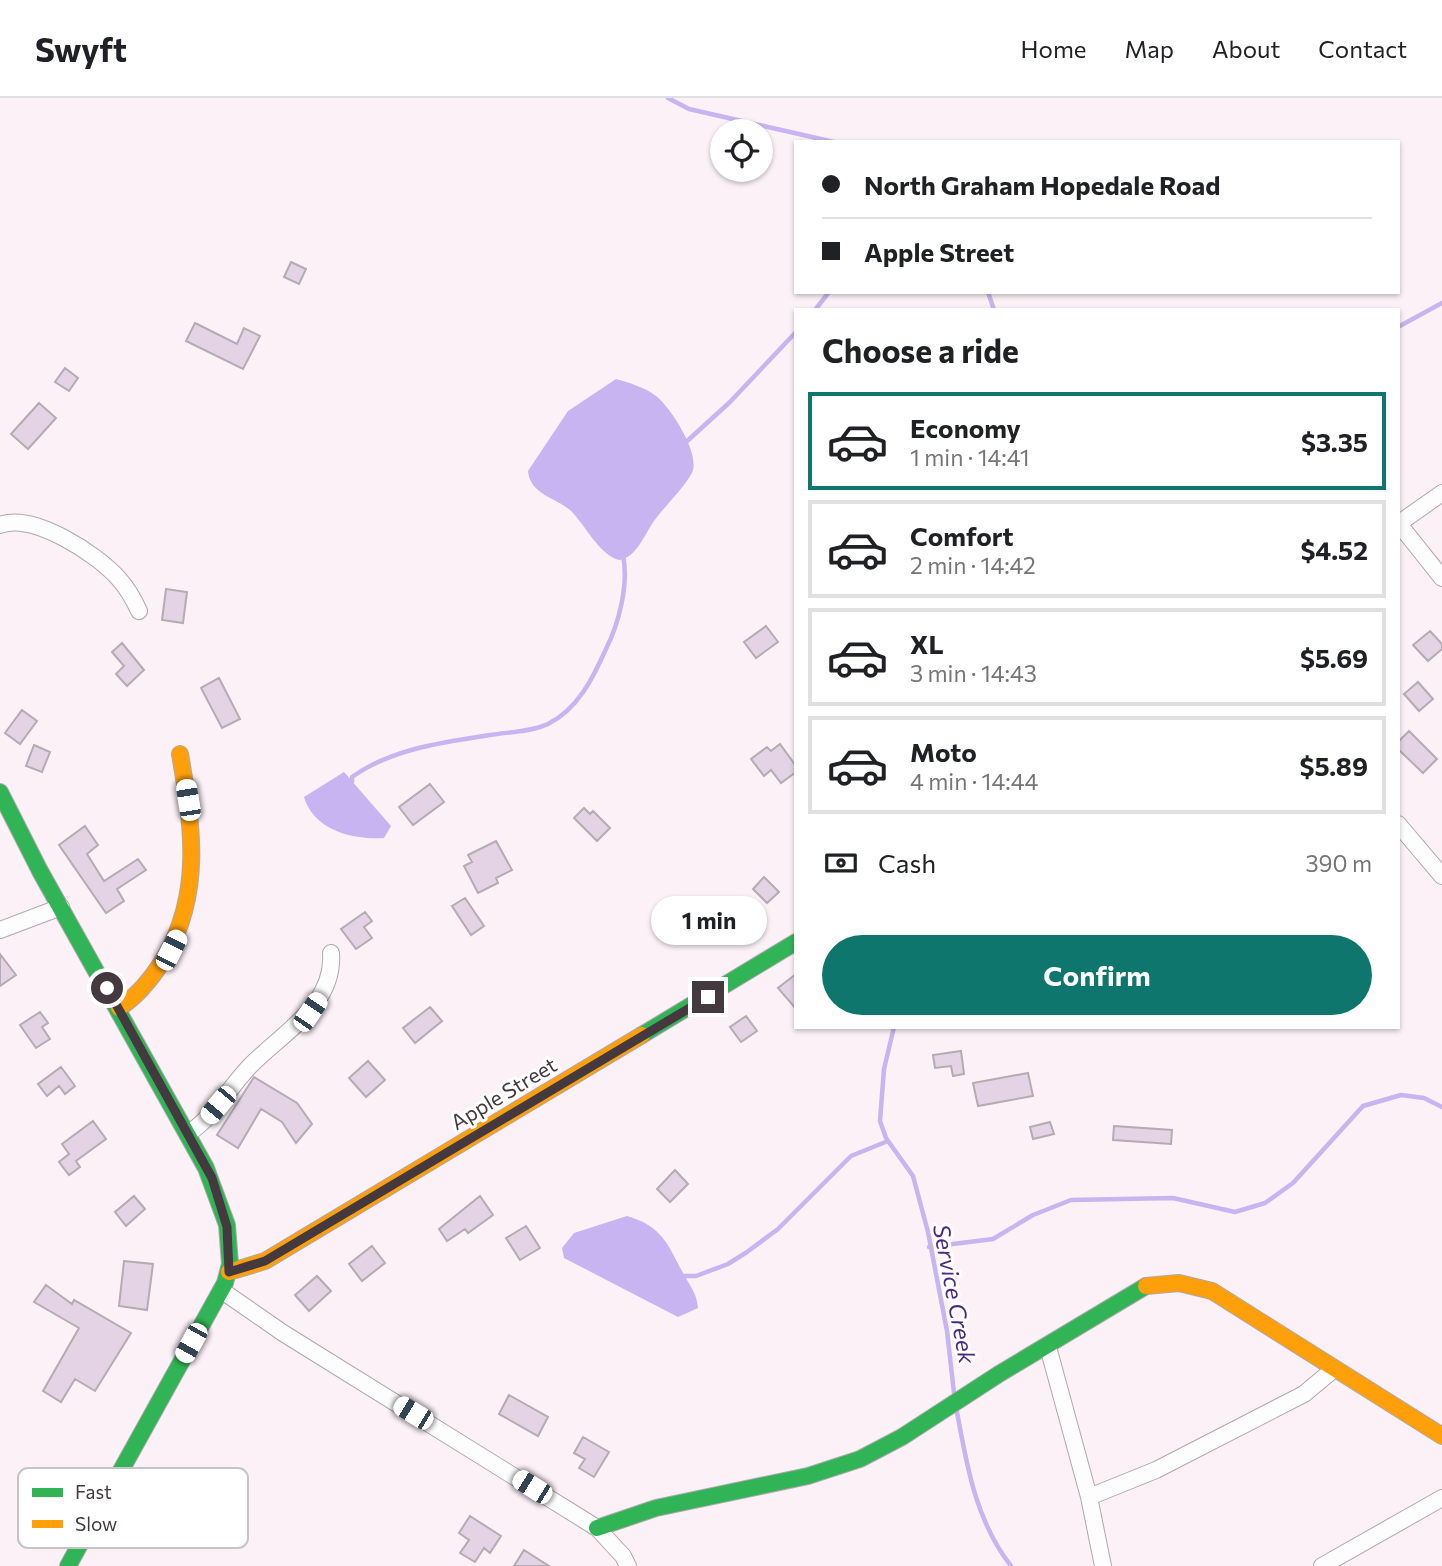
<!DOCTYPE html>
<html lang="en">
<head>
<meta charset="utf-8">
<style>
	:root { --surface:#fff; --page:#f6f6f6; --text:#202124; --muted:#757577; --line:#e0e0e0; --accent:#0f766e }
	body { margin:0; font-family:Commissioner,sans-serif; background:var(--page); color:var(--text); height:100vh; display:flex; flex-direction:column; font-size:26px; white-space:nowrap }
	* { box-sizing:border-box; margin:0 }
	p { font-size:23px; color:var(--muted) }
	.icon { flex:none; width:38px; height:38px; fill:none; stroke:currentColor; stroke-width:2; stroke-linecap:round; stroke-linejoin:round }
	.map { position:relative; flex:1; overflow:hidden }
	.drawer { position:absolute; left:794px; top:210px; width:606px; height:721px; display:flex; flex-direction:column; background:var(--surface); border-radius:0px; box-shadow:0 2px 5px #0004 }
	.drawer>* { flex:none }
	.banner { position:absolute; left:794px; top:42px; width:606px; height:154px; border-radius:0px; box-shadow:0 2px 5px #0004; display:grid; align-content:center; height:154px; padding:0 28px; background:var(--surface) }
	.fabs { position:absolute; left:710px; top:21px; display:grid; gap:14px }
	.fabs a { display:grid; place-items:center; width:63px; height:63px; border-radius:50%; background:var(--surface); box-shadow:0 2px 5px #0004; font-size:35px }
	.end { position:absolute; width:32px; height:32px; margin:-16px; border:9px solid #44393f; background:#fff; box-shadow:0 0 0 4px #fff }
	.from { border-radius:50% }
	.bubble { position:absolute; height:49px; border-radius:24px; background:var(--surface); box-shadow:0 2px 5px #0004; font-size:23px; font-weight:700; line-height:49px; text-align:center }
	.car { position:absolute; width:21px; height:42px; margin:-21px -10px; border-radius:9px; box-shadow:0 0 5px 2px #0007; background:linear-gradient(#fff 24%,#345 0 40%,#fff 0 76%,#345 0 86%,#fff 0) }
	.banner b { display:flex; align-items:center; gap:24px; height:66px; font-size:26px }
	.banner b+b { border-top:2px solid var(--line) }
	.banner i { width:18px; height:18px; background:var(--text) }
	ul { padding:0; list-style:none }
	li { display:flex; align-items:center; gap:21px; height:98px; margin:0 14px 10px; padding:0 14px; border:4px solid var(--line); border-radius:0px }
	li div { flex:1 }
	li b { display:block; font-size:26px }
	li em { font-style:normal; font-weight:700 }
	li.on { border-color:var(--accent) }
	li>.icon { width:63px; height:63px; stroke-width:1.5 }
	h2 { padding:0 28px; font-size:32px; line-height:84px }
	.pay { display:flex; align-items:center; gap:18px; height:77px; padding:0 28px; font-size:26px }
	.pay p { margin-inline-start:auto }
	.action { display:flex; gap:14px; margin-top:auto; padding:14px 28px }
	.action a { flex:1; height:80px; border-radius:42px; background:var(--accent); color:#fff; font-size:28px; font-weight:700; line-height:80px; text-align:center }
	header { display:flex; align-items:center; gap:42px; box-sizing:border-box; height:98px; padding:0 35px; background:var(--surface); border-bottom:2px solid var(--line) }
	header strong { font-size:33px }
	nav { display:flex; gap:38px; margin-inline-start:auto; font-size:24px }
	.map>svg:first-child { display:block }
	.water { fill:#c7b4f0 }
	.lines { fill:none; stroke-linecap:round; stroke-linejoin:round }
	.stream { stroke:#c7b4f0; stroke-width:4.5 }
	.building { fill:#e3d3e4; stroke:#b4acb2; stroke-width:2 }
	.street-casing { stroke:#b0a7ac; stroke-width:18 }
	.fast-casing { stroke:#b0a7ac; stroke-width:18 }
	.slow-casing { stroke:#b0a7ac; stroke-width:18 }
	.street { stroke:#fefdfe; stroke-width:16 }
	.fast { stroke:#30b455; stroke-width:16 }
	.slow { stroke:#ff9f0a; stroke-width:16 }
	.route { stroke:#44393f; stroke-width:9 }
	.labels { text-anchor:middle; stroke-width:6; stroke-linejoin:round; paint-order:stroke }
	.street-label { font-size:21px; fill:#44393f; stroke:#fff }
	.water-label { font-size:23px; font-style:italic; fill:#4c2886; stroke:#fff }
	.key { fill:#fff; stroke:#c7c4c5; stroke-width:2 }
	.key-label { font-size:19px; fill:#44393f }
</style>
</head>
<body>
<header>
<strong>Swyft</strong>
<nav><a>Home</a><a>Map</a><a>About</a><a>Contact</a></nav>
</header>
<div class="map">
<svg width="1442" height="1468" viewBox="0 0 1442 1468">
	<rect width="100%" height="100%" fill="#fbf1f6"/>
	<path class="water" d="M616,281C630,285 644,289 656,298C671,310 698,352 693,372C689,385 663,410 654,423C645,436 636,460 619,462C599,457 585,426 570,412C554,399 530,396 528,373L568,313Z
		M344,674L391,728L384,740C354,742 314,733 304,699Z
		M627,1118C665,1129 668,1149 686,1180C692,1191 697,1197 698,1210L678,1219L564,1160L562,1150L574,1135Z"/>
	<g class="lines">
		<path class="stream" d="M668,0L689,11L834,44
			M988,194L994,212
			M815,212L829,194
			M1398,229L1442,205
			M685,345L730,304L796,234
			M352,684V679C391,651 443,644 490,637C508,634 531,634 548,626C578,611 593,580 606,551C619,525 629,486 623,457
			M894,929L884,971L880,1023L886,1040L913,1078L928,1134L947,1233L954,1295
			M929,1149L993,1141L1033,1117L1071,1102L1173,1100L1235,1114L1265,1105L1293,1085L1363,1008L1401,997L1424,1000L1442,1009
			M681,1178H696L728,1166L747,1154L778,1131L851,1058L888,1043
			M957,1314C967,1369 976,1423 1011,1468"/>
	</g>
	<path class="building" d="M291,164L306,171L299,186L284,179Z
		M195,225L237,246L244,230L260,238L243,271L186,243Z
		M65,270L78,280L69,293L55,284Z
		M39,305L56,320L28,351L11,336Z
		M166,491L187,494L183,525L162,522Z
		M766,528L778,544L756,560L744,544Z
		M1430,533L1442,546V551L1428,563L1413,547Z
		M122,545L144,572L127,588L116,576L124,568L112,554Z
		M219,580L240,621L222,630L201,590Z
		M1418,584L1433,601L1419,613L1404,596Z
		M22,612L37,623L20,646L5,635Z
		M1409,633L1437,661L1423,675L1398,651V644Z
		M780,646L796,668V674L781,685L771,672L764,678L751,661L767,649L771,653Z
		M34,647L50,654L42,674L26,668Z
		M430,686L444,704L413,727L399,709Z
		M584,710L590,716L593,713L610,730L597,743L574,720Z
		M85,728L98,747L87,756L104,783L138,761L146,772L117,791L124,803L106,815L59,747Z
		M496,743L512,772L496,780L498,785L478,795L464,768L472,764L468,757Z
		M764,779L779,794L767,805L753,791Z
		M465,800L484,828L471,837L452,808Z
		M365,814L372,823L364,829L372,840L356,851L341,831Z
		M0,856L16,877L0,888Z
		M796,876V911L778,890Z
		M430,909L442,923L415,945L403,930Z
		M40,914L48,925L42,929L50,941L36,950L20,927Z
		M746,918L757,933L741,944L730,929Z
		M961,953L964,976L953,978L951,968L935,970L933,957Z
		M368,963L385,982L366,999L349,980Z
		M61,969L75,988L65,996L59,988L47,998L38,986Z
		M1028,975L1033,998L978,1008L973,985Z
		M254,979L297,1005L312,1026L296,1045L282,1024L261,1011L238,1050L217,1037Z
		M93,1023L106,1041L76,1063L80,1069L69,1077L59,1064L69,1056L62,1046Z
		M1050,1024L1054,1036L1033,1041L1030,1029Z
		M1114,1028L1172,1032L1171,1046L1113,1042Z
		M675,1072L688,1086L670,1104L657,1091Z
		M134,1098L145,1111L126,1128L115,1114Z
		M480,1098L493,1117L468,1135L465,1131L447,1143L439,1131Z
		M526,1128L540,1150L520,1162L506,1140Z
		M372,1148L385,1165L362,1183L349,1166Z
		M124,1163L153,1166L147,1212L119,1208Z
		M317,1178L331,1193L309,1213L295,1197Z
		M46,1187L72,1206L74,1202L131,1235L95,1293L75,1281L61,1304L43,1293L79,1230L34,1204Z
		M509,1297L548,1319L538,1338L499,1316Z
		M583,1339L609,1354L594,1379L579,1370L585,1361L574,1355Z
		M470,1418L501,1438L490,1455L484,1450L475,1464L460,1455L469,1442L459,1435Z
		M524,1452L549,1468H514Z"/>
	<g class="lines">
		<defs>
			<path id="street" d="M1398,426L1442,395
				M1399,426L1442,480
				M0,427C33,414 97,456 119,481C128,491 134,502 139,513
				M1398,726L1442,778
				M0,832L61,809
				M189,1035C214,1018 229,990 250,968C282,935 335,907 331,855
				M221,1192L283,1235L597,1430L623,1458L628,1468
				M1048,1249L1089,1399L1103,1468
				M1089,1399L1156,1372L1304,1296L1334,1271
				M1322,1468L1442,1400"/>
			<path id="fast" d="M0,694L40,773L206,1070L227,1127L230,1166L225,1185L68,1468
				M642,937L796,844
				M597,1430L656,1410L808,1378L860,1361L902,1339L999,1276L1146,1188"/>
			<path id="slow" d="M119,910C139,897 153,879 165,859C203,794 192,726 180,656
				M229,1174L265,1163L642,937
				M1146,1188L1179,1185L1212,1193L1442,1338"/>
		</defs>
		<use href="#street" class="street-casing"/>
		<use href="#fast" class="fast-casing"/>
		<use href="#slow" class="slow-casing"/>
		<use href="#street" class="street"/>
		<use href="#fast" class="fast"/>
		<use href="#slow" class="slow"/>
	</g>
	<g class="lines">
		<path class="route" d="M107,890L212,1080L227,1129L229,1174L265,1163L708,899"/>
	</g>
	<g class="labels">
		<g class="street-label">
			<text transform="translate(504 996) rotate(-31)" y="7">Apple Street</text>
		</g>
		<g class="water-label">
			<text transform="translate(954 1196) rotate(79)" y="8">Service Creek</text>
		</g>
	</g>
	<rect x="18" y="1370" width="230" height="80" rx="10" class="key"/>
	<rect x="32" y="1390" width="31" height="9" fill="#30b455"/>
	<rect x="32" y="1422" width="31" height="8" fill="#ff9f0a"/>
	<g class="key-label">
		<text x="75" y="1401">Fast</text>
		<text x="75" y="1433">Slow</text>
	</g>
</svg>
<div class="fabs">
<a><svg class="icon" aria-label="locate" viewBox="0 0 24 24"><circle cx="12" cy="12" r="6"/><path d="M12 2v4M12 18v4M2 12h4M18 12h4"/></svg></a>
</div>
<i class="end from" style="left:107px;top:890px"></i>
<i class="end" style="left:708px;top:899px"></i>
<div class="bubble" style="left:651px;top:798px;width:116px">1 min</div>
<i class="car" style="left:188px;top:702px;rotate:351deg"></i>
<i class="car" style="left:171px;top:852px;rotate:27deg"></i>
<i class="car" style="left:310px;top:914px;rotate:34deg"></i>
<i class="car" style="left:218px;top:1007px;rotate:220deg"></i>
<i class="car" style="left:191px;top:1245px;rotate:209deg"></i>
<i class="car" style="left:413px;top:1315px;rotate:301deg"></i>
<i class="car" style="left:532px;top:1389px;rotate:302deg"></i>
<div class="banner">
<b><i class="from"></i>North Graham Hopedale Road</b>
<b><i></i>Apple Street</b>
</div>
<section class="drawer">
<h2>Choose a ride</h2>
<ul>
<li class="on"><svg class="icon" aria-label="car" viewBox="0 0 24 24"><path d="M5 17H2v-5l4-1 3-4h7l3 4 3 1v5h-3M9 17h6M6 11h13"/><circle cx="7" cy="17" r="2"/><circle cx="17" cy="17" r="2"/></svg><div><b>Economy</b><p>1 min · 14:41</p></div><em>$3.35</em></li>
<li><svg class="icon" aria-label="car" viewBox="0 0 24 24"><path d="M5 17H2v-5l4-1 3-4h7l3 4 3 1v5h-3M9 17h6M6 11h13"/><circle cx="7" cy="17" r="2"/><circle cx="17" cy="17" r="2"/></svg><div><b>Comfort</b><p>2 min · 14:42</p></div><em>$4.52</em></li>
<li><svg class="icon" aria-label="car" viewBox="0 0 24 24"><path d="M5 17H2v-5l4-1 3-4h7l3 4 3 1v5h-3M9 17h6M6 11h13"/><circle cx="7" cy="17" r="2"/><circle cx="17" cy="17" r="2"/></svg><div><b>XL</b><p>3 min · 14:43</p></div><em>$5.69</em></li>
<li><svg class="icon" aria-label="car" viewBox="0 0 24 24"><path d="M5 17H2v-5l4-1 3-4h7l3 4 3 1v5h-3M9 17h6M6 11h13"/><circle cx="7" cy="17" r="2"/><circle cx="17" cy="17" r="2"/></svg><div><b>Moto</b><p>4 min · 14:44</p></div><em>$5.89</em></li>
</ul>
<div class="pay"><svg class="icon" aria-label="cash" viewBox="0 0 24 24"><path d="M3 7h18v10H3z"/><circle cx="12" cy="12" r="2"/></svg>Cash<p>390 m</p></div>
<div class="action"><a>Confirm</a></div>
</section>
</div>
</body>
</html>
